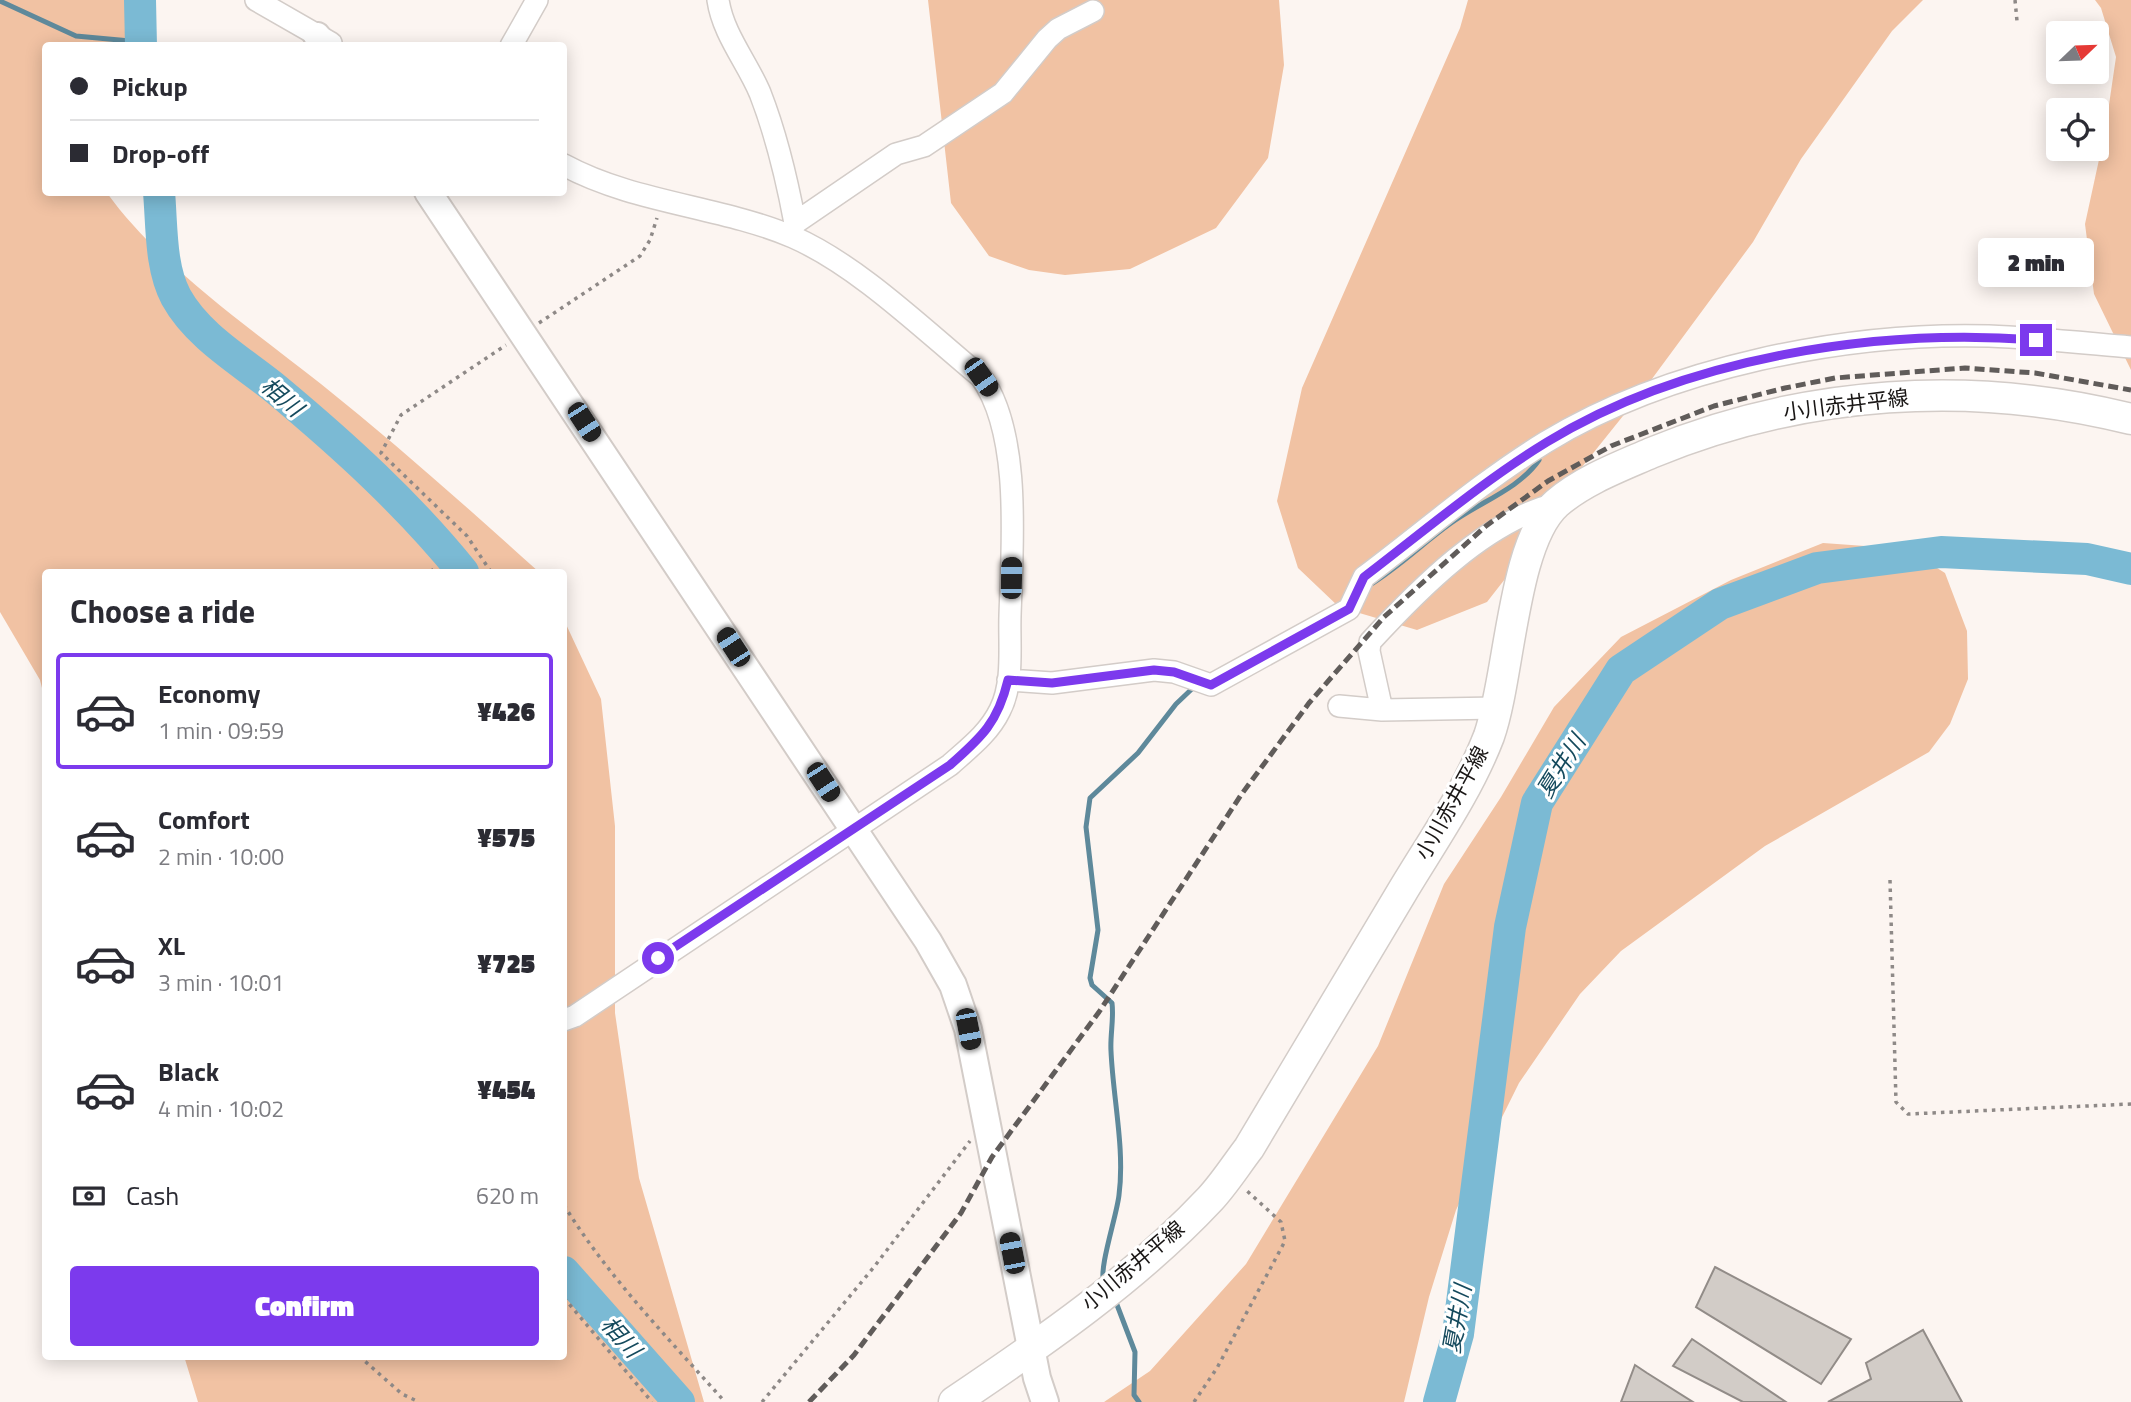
<!DOCTYPE html>
<html lang="en">
<head>
<meta charset="utf-8">
<style>
	:root { --surface:#fff; --page:#f2f2f3; --text:#2b2b33; --muted:#7c7c81; --line:#e1e1e2; --accent:#7c3aed }
	body { margin:0; font-family:"Titillium Web","Noto Sans JP",sans-serif; background:var(--page); color:var(--text); height:100vh; display:flex; flex-direction:column; font-size:26px; white-space:nowrap }
	* { box-sizing:border-box; margin:0 }
	p { font-size:23px; color:var(--muted) }
	.icon { flex:none; width:38px; height:38px; fill:none; stroke:currentColor; stroke-width:2; stroke-linecap:round; stroke-linejoin:round }
	.map { position:relative; flex:1; overflow:hidden }
	.details { position:absolute; left:42px; top:569px; width:525px; height:791px; display:flex; flex-direction:column; background:var(--surface); border-radius:7px; box-shadow:0 4px 18px #0003 }
	.details>* { flex:none }
	.guide { position:absolute; left:42px; top:42px; width:525px; height:154px; border-radius:7px; box-shadow:0 4px 18px #0003; display:grid; align-content:center; height:154px; padding:0 28px; background:var(--surface) }
	.needle { width:46px; rotate:67deg }
	.controls { position:absolute; left:2046px; top:21px; display:grid; gap:14px }
	.controls a { display:grid; place-items:center; width:63px; height:63px; border-radius:7px; background:var(--surface); box-shadow:0 4px 18px #0003; font-size:35px }
	.end { position:absolute; width:32px; height:32px; margin:-16px; border:9px solid #7c3aed; background:#fff; box-shadow:0 0 0 4px #fff }
	.from { border-radius:50% }
	.bubble { position:absolute; height:49px; border-radius:7px; background:var(--surface); box-shadow:0 4px 18px #0003; font-size:23px; font-weight:800; line-height:49px; text-align:center }
	.car { position:absolute; width:21px; height:42px; margin:-21px -10px; border-radius:9px; box-shadow:0 0 5px 2px #0007; background:linear-gradient(#222 24%,#8ab4d8 0 40%,#222 0 76%,#8ab4d8 0 86%,#222 0) }
	.guide b { display:flex; align-items:center; gap:24px; height:66px; font-size:26px }
	.guide b+b { border-top:2px solid var(--line) }
	.guide i { width:18px; height:18px; background:var(--text) }
	ul { padding:0; list-style:none }
	li { display:flex; align-items:center; gap:21px; height:116px; margin:0 14px 10px; padding:0 14px; border:4px solid transparent; border-radius:7px }
	li div { flex:1 }
	li b { display:block; font-size:26px }
	li em { font-style:normal; font-weight:800 }
	li.active { border-color:var(--accent) }
	li>.icon { width:63px; height:63px; stroke-width:1.5 }
	h2 { padding:0 28px; font-size:32px; line-height:84px }
	.pay { display:flex; align-items:center; gap:18px; height:77px; padding:0 28px; font-size:26px }
	.pay p { margin-inline-start:auto }
	.button { display:flex; gap:14px; margin-top:auto; padding:14px 28px }
	.button a { flex:1; height:80px; border-radius:7px; background:var(--accent); color:#fff; font-size:28px; font-weight:800; line-height:80px; text-align:center }
	.map>svg:first-child { display:block }
	.green { fill:#f1c2a3 }
	.lines { fill:none; stroke-linecap:round; stroke-linejoin:round }
	.stream { stroke:#5e899b; stroke-width:5 }
	.river { stroke:#7bbad4; stroke-width:32 }
	.building { fill:#d2ccc7; stroke:#928c88; stroke-width:2 }
	.minor-casing { stroke:#d3ccc8; stroke-width:24 }
	.tertiary-casing { stroke:#d3ccc8; stroke-width:30 }
	.secondary-casing { stroke:#d3ccc8; stroke-width:33 }
	.path { stroke:#8e8987; stroke-width:3.5; stroke-dasharray:3.5 5; stroke-linecap:butt }
	.minor { stroke:#fff; stroke-width:21 }
	.tertiary { stroke:#fff; stroke-width:26 }
	.secondary { stroke:#fff; stroke-width:30 }
	.rail { stroke:#605c5a; stroke-width:5; stroke-dasharray:10 5; stroke-linecap:butt }
	.route { stroke:#7c3aed; stroke-width:9 }
	.labels { text-anchor:middle; stroke-width:6; stroke-linejoin:round; paint-order:stroke }
	.street-label { font-size:21px; fill:#191615; stroke:#fff }
	.water-label { font-size:23px; font-style:italic; fill:#154a5d; stroke:#fff }
</style>
</head>
<body>
<div class="map">
<svg width="2131" height="1402" viewBox="0 0 2131 1402">
	<rect width="100%" height="100%" fill="#fcf5f1"/>
	<path class="green" d="M0,0H147L129,45L46,46V192L107,193C159,265 251,329 321,384C396,444 468,508 539,572H46L45,700L40,680L0,612Z
		M928,0H1279L1284,65L1268,158L1216,228L1130,269L1065,275L1029,270L989,256L951,203Z
		M1468,0H1923L1892,31L1801,159L1753,242L1643,391L1578,472L1526,552L1487,602L1417,630L1339,607L1298,568L1277,501L1302,388L1460,28Z
		M2095,0H2131V370L2094,294L2085,224L2105,132L2116,57L2101,8Z
		M1823,543L1907,549L1945,573L1967,631L1968,679L1950,724L1929,752L1765,846L1621,951L1580,994L1519,1083L1456,1210L1429,1297L1404,1402H1104L1150,1371L1246,1264L1378,1046L1444,884L1501,797L1554,707L1621,637L1731,580Z
		M564,620L601,699L615,826V1013L639,1178L704,1402H198L184,1356H564Z"/>
	<g class="lines">
		<path class="stream" d="M0,1L76,36L141,42
			M1368,586C1398,568 1423,543 1451,523C1480,502 1519,489 1539,460
			M1104,1283C1098,1270 1117,1215 1119,1195C1125,1149 1113,1098 1111,1051C1110,1035 1114,1019 1112,1003L1092,985L1090,978L1098,930L1086,827L1090,798L1138,753L1176,704L1196,685
			M1114,1297L1135,1352L1134,1395L1139,1402"/>
		<path class="river" d="M140,0L141,46
			M159,192C162,226 160,267 176,297C198,337 243,362 277,390C344,446 408,504 463,572
			M564,1272L679,1402
			M1439,1402L1458,1334L1510,927L1537,803L1621,670L1720,604L1817,568L1941,552L2087,559L2131,569"/>
	</g>
	<path class="building" d="M1715,1267L1851,1339L1821,1384L1696,1307Z
		M1923,1330L1962,1402H1828L1871,1379L1866,1363Z
		M1692,1339L1786,1402H1743L1673,1366Z
		M1635,1365L1647,1373L1693,1402H1621Z"/>
	<g class="lines">
		<defs>
			<path id="minor" d="M256,0L331,43
				M718,0C723,34 747,62 760,93C776,134 787,180 795,223
				M511,46L537,0
				M564,165C634,203 720,206 793,237C859,266 925,331 981,377C1022,434 1012,547 1010,616C1009,645 1014,683 1000,710C989,733 969,748 950,765L575,1016L564,1020
				M791,236L795,223L896,154L924,146L1003,93L1047,39L1058,29L1093,11
				M1008,680L1052,683L1154,670L1174,672L1211,685L1349,609L1364,577C1424,532 1482,481 1546,442C1669,367 1846,332 1989,336C2036,338 2084,343 2131,347
				M1339,706L1382,710L1497,708
				M1382,710L1369,651L1370,642C1417,591 1486,520 1556,504"/>
			<path id="tertiary" d="M317,36L325,46
				M428,192L928,941L953,985L968,1029L1037,1378L1045,1402"/>
			<path id="secondary" d="M954,1402C1043,1342 1136,1278 1210,1199C1224,1184 1236,1165 1249,1148C1300,1063 1351,977 1402,892C1432,842 1468,791 1489,736C1510,677 1512,543 1557,503C1584,480 1619,467 1651,453C1804,390 1971,379 2131,419"/>
		</defs>
		<use href="#minor" class="minor-casing"/>
		<use href="#tertiary" class="tertiary-casing"/>
		<use href="#secondary" class="secondary-casing"/>
		<path class="path" d="M2015,0L2017,21
			M539,323L640,256L650,240L657,218
			M431,569L433,572
			M491,572L467,536L381,453L401,415L506,345
			M1890,880L1896,1102L1908,1114L2131,1104
			M564,1205C608,1277 669,1339 725,1402
			M564,1298L652,1402
			M359,1356L402,1394L419,1402
			M762,1402L874,1267L970,1141
			M1194,1402L1217,1368L1285,1241L1281,1222L1246,1190"/>
		<use href="#minor" class="minor"/>
		<use href="#tertiary" class="tertiary"/>
		<use href="#secondary" class="secondary"/>
		<path class="rail" d="M809,1402L854,1355L961,1213L992,1157L1099,1012L1241,795L1309,703L1384,617L1486,526L1548,481L1611,446L1714,406L1785,388L1835,378L1965,368L2035,373L2131,390"/>
	</g>
	<g class="lines">
		<path class="route" d="M658,958L950,765C982,737 998,722 1008,680L1052,683L1154,670L1174,672L1211,685L1349,609L1364,577C1423,532 1483,481 1547,442C1686,357 1876,328 2036,340"/>
	</g>
	<g class="labels">
		<g class="street-label">
			<text transform="translate(1846 405) rotate(-7)" y="7">小川赤井平線</text>
			<text transform="translate(1452 803) rotate(-61)" y="7">小川赤井平線</text>
			<text transform="translate(1133 1266) rotate(-40)" y="7">小川赤井平線</text>
		</g>
		<g class="water-label">
			<text transform="translate(282 397) rotate(40)" y="8">相川</text>
			<text transform="translate(1561 766) rotate(-58)" y="8">夏井川</text>
			<text transform="translate(1457 1319) rotate(-80)" y="8">夏井川</text>
			<text transform="translate(621 1337) rotate(48)" y="8">相川</text>
		</g>
	</g>
</svg>
<div class="controls">
<a><svg class="needle" viewBox="-14 -14 28 28"><path d="M0-13l5 13h-10z" fill="#e53935"/><path d="M0 13l5-13h-10z" fill="#7c7c81"/></svg></a>
<a><svg class="icon" aria-label="locate" viewBox="0 0 24 24"><circle cx="12" cy="12" r="6"/><path d="M12 2v4M12 18v4M2 12h4M18 12h4"/></svg></a>
</div>
<i class="end from" style="left:658px;top:958px"></i>
<i class="end" style="left:2036px;top:340px"></i>
<div class="bubble" style="left:1978px;top:238px;width:116px">2 min</div>
<i class="car" style="left:981px;top:377px;rotate:145deg"></i>
<i class="car" style="left:584px;top:422px;rotate:147deg"></i>
<i class="car" style="left:1011px;top:578px;rotate:1deg"></i>
<i class="car" style="left:733px;top:647px;rotate:327deg"></i>
<i class="car" style="left:823px;top:782px;rotate:147deg"></i>
<i class="car" style="left:968px;top:1029px;rotate:169deg"></i>
<i class="car" style="left:1012px;top:1253px;rotate:349deg"></i>
<div class="guide">
<b><i class="from"></i>Pickup</b>
<b><i></i>Drop-off</b>
</div>
<section class="details">
<h2>Choose a ride</h2>
<ul>
<li class="active"><svg class="icon" aria-label="car" viewBox="0 0 24 24"><path d="M5 17H2v-5l4-1 3-4h7l3 4 3 1v5h-3M9 17h6M6 11h13"/><circle cx="7" cy="17" r="2"/><circle cx="17" cy="17" r="2"/></svg><div><b>Economy</b><p>1 min · 09:59</p></div><em>¥426</em></li>
<li><svg class="icon" aria-label="car" viewBox="0 0 24 24"><path d="M5 17H2v-5l4-1 3-4h7l3 4 3 1v5h-3M9 17h6M6 11h13"/><circle cx="7" cy="17" r="2"/><circle cx="17" cy="17" r="2"/></svg><div><b>Comfort</b><p>2 min · 10:00</p></div><em>¥575</em></li>
<li><svg class="icon" aria-label="car" viewBox="0 0 24 24"><path d="M5 17H2v-5l4-1 3-4h7l3 4 3 1v5h-3M9 17h6M6 11h13"/><circle cx="7" cy="17" r="2"/><circle cx="17" cy="17" r="2"/></svg><div><b>XL</b><p>3 min · 10:01</p></div><em>¥725</em></li>
<li><svg class="icon" aria-label="car" viewBox="0 0 24 24"><path d="M5 17H2v-5l4-1 3-4h7l3 4 3 1v5h-3M9 17h6M6 11h13"/><circle cx="7" cy="17" r="2"/><circle cx="17" cy="17" r="2"/></svg><div><b>Black</b><p>4 min · 10:02</p></div><em>¥454</em></li>
</ul>
<div class="pay"><svg class="icon" aria-label="cash" viewBox="0 0 24 24"><path d="M3 7h18v10H3z"/><circle cx="12" cy="12" r="2"/></svg>Cash<p>620 m</p></div>
<div class="button"><a>Confirm</a></div>
</section>
</div>
</body>
</html>
